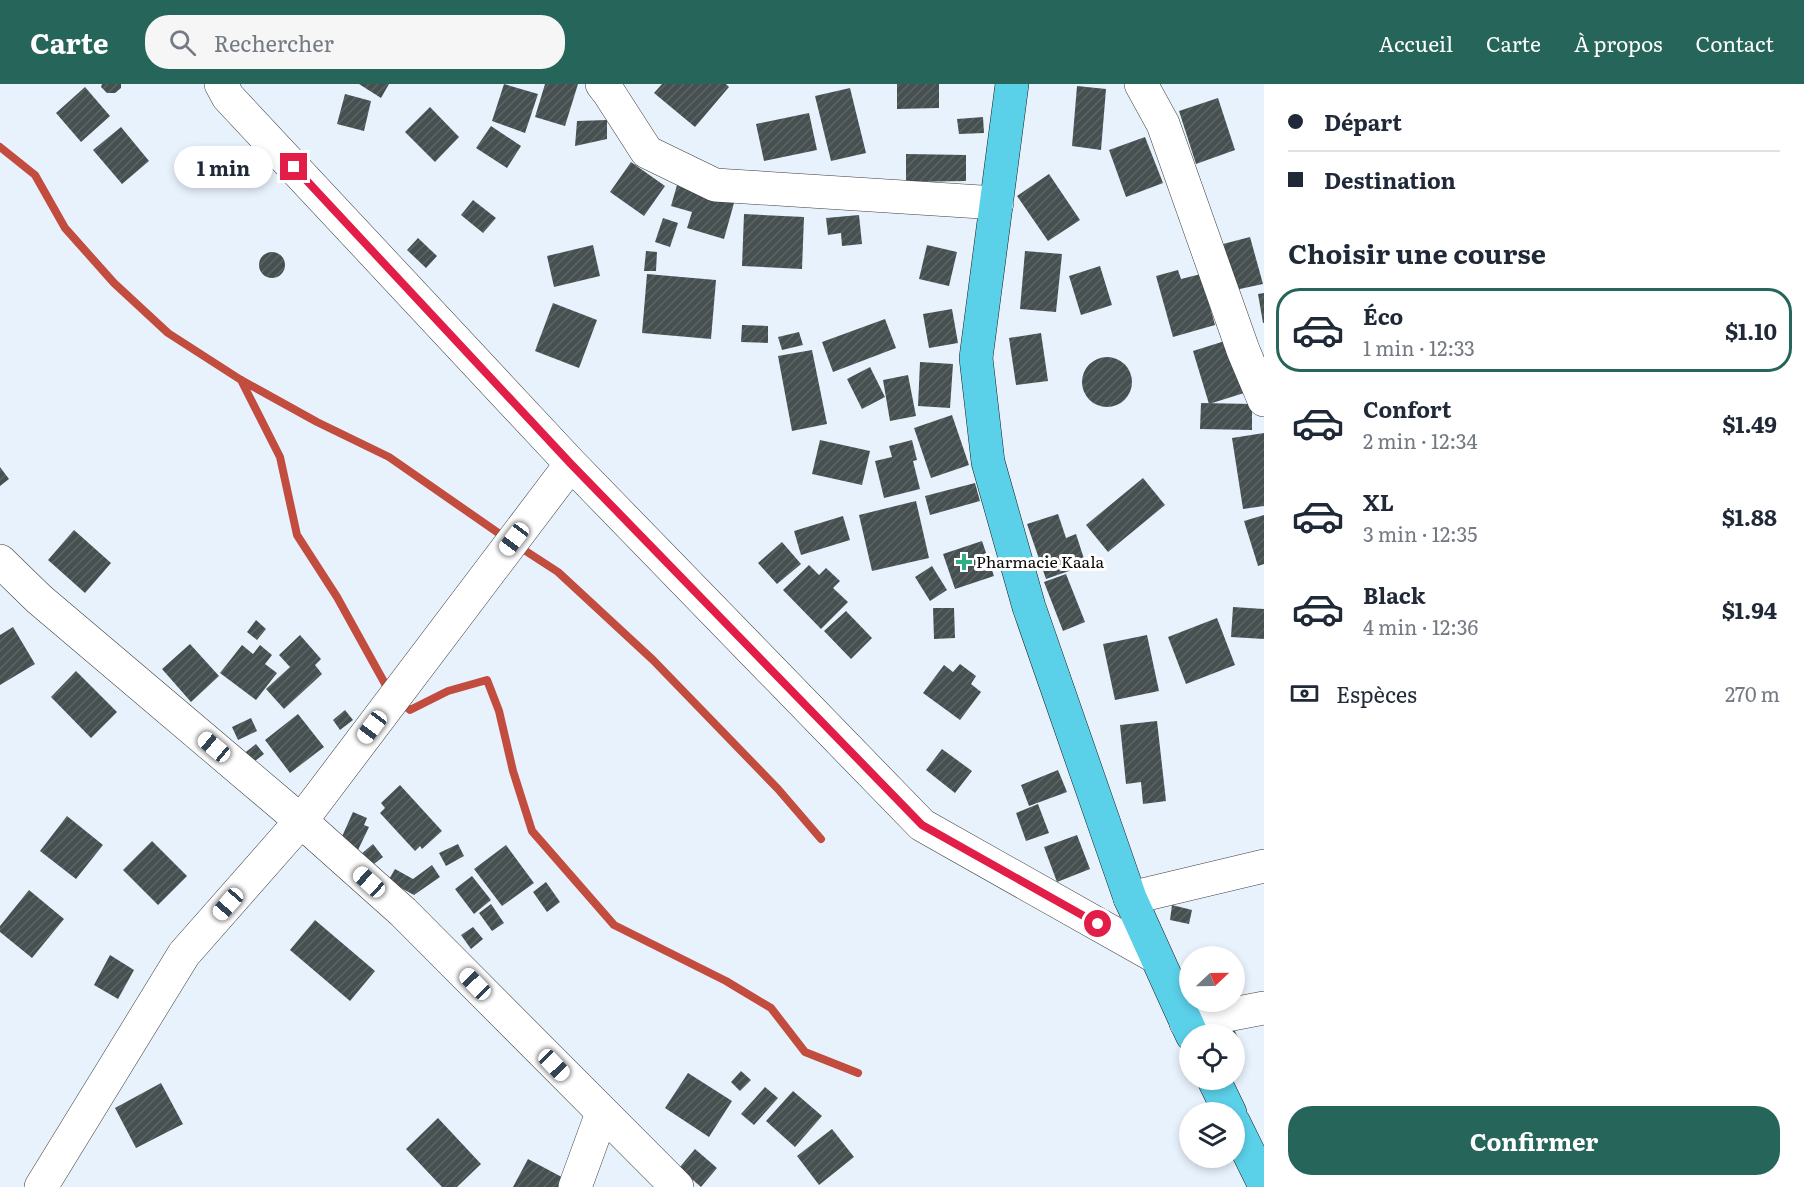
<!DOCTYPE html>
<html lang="fr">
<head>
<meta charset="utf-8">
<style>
	:root { --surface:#fff; --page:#f6f6f7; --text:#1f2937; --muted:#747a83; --line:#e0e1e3; --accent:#266559 }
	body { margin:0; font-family:Literata,serif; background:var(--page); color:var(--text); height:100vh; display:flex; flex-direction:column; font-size:22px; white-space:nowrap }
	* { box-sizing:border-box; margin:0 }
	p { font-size:20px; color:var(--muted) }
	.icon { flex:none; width:33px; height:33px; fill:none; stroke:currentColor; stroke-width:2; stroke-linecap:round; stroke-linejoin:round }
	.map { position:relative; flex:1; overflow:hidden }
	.drawer { display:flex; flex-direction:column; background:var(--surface); width:540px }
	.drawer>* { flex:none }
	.hud { display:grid; align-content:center; height:132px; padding:0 24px; background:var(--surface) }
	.needle { width:39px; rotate:68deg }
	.fabs { position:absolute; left:1179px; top:862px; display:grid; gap:12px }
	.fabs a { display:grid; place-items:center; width:66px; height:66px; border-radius:50%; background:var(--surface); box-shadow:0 3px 9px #0003; font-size:30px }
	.end { position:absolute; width:27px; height:27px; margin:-14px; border:8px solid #e11d48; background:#fff; box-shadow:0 0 0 3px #fff }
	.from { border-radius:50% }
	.bubble { position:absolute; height:42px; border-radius:21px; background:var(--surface); box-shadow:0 3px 9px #0003; font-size:20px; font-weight:700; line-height:42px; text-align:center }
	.car { position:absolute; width:18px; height:36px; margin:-18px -9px; border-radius:8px; box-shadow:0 0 4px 2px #0007; background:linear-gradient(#fff 24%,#345 0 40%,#fff 0 76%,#345 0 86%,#fff 0) }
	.hud b { display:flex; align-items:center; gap:21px; height:57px; font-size:22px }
	.hud b+b { border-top:2px solid var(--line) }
	.hud i { width:15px; height:15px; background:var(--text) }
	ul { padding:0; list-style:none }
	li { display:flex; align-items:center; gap:18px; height:84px; margin:0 12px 9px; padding:0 12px; border:3px solid transparent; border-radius:24px }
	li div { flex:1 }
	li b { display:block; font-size:22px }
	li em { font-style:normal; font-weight:700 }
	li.current { border-color:var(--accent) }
	li>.icon { width:54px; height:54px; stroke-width:1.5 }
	h2 { padding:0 24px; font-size:27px; line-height:72px }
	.pay { display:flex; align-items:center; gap:15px; height:66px; padding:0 24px; font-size:22px }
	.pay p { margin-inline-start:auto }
	.primary-button { display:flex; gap:12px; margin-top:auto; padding:12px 24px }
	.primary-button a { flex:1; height:69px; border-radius:24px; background:var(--accent); color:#fff; font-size:24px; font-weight:700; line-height:69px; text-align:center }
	header { display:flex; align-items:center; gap:36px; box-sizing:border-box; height:84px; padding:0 30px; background:var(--accent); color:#fff }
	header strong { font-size:28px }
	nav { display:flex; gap:33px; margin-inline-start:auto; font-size:21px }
	.search { width:420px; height:54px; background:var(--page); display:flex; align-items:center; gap:15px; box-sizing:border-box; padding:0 21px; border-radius:24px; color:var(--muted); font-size:22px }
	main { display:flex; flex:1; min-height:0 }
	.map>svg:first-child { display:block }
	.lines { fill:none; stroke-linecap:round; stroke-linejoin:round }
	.stream { stroke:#c24c3e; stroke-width:8 }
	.building { fill:url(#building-hatch) }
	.minor-casing { stroke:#3d3d3d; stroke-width:34 }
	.highway-casing { stroke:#1b1b1b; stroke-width:34 }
	.minor { stroke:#fff; stroke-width:33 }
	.highway { stroke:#5bd1e9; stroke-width:33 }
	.route { stroke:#e11d48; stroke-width:8 }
	.poi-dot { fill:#2eae82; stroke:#fff; stroke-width:2 }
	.labels { text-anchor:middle; stroke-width:6; stroke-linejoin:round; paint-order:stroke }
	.poi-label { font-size:16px; fill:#0a0a0a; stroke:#fff; text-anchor:start }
</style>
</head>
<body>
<header>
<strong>Carte</strong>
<div class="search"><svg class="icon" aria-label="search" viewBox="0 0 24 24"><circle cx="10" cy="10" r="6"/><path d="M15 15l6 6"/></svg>Rechercher</div>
<nav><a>Accueil</a><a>Carte</a><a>À propos</a><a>Contact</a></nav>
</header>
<main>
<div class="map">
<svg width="1264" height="1103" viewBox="0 0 1264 1103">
	<defs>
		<pattern id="building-hatch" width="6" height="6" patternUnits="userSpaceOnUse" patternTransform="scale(1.5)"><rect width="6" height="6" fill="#475051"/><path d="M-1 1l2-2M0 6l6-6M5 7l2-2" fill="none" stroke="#5d6465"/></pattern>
	</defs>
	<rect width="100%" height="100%" fill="#e8f2fd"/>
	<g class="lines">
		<path class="stream" d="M0,63L35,91L65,144L114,199L168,249L241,296L317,338L389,373L507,455
			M241,296L280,373L297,451L337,513L389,607
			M518,462L558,488L653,576L778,705L821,755
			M400,618L410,626L448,607L487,596L499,627L513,687L532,747L614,841L726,897L771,924L805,968L858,989"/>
	</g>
	<path class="building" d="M102,0H121V4L115,9H107L101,3Z
		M359,0H389L381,14Z
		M504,0L538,10L525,49L492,37Z
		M545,0H578L565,42L535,33Z
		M662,0H726L729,3L695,43L654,9Z
		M897,0H939V24L897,25Z
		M1077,2L1106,5L1101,66L1072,62Z
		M85,3L110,32L81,58L56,29Z
		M850,4L866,69L831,77L815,12Z
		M345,10L371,17L364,47L337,40Z
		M1218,14L1235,66L1196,80L1179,27Z
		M430,23L459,53L435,78L405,48Z
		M809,29L817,66L764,77L756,40Z
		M983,33L984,49L959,50L957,35Z
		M607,36V55L575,62L577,37Z
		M491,42L521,62L507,84L476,64Z
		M121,43L149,77L122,100L93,66Z
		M1145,53L1163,99L1126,113L1109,66Z
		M906,70L966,71V97L906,98Z
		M631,78L665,102L644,132L610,108Z
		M1049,90L1080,136L1048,157L1017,112Z
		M677,101L734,119L724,155L687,144L692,128L671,122Z
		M473,116L496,134L483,149L461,131Z
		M744,130L804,133L802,185L742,182Z
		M859,131L862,160L842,162L841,149L828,151L826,134Z
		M663,134L678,139L670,163L655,158Z
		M1250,153L1263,200L1235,206L1223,160Z
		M418,154L437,172L426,184L407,166Z
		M593,161L600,192L554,203L547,172Z
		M927,161L957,168L949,202L919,195Z
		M646,167L657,168L656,187H644Z
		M1025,167L1062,170L1056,228L1020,225Z
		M259 181a13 13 0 1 1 26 0a13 13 0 1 1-26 0Z
		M1100,182L1112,221L1081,231L1069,192Z
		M1178,186L1181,195L1201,190L1215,241L1173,253L1156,192Z
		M647,190L716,196L711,255L642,249Z
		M1264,209V239H1263L1258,210Z
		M553,219L597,236L579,284L535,267Z
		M952,225L958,259L929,264L923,230Z
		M885,235L896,264L833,288L822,258Z
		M742,241L768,242V259L741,258Z
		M799,248L803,261L782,266L778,253Z
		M1041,249L1048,297L1016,301L1009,254Z
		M1228,256L1244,309L1209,320L1193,267Z
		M812,266L827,340L792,347L778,272Z
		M1082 298a25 25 0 1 1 50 0a25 25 0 1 1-50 0Z
		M920,278L953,280L950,324L918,322Z
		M870,283L885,313L862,325L847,295Z
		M908,291L916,332L890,337L883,296Z
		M1201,319L1252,320V346L1200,345Z
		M952,331L969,381L931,394L914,344Z
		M1264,349V422L1243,425L1232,354Z
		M820,356L870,367L862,401L812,390Z
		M912,356L917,376L913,377L920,405L884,414L875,377L892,373L889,362Z
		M0,383L9,395L0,402Z
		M1143,394L1165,421L1108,468L1086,441Z
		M975,399L980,417L930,431L925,412Z
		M916,417L929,474L872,487L859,431Z
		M1058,430L1066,454L1076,450L1086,481L1046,495L1027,440Z
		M1264,431V480L1258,482L1244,437Z
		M843,432L850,456L801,471L794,447Z
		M74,446L111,479L85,509L48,476Z
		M982,457L994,492L955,505L943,470Z
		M782,458L801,480L777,500L758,479Z
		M809,481L819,491L826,484L840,497L833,504L848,518L821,545L783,506Z
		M932,482L947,506L930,517L915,493Z
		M1066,490L1085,538L1063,547L1044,498Z
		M1233,523L1264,525V555L1231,553Z
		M933,524H954L955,554L934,555Z
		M846,527L872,554L851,575L824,547Z
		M1217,534L1235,581L1186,600L1168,553Z
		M256,536L266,545L257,556L247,548Z
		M13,543L35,580L0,601V551Z
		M300,551L321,575L315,581L322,590L284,625L266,605L290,583L279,571Z
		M1147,551L1159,607L1115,616L1103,560Z
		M190,560L219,592L191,618L162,585Z
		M242,561L253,570L260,561L272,571L265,580L277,589L256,616L220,589Z
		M960,580L976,592L971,600L981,608L960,636L923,609L944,581L953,588Z
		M76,587L117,628L91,654L51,613Z
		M345,626L353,636L340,646L333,636Z
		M298,630L324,663L290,689L265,656Z
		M251,634L257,647L238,656L232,643Z
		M1157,637L1166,717L1143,720L1141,698L1126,700L1120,641Z
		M256,660L264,670L250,681L242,671Z
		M942,665L972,687L955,709L926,686Z
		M1058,686L1067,708L1029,722L1021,701Z
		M400,701L442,747L422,765L420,762L415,767L380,729L385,724L381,719Z
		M1038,720L1049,749L1026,757L1016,729Z
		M353,728L367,734L364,741L369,743L358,766L340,757Z
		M67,732L103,761L76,795L40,767Z
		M1077,751L1090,785L1057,798L1044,763Z
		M152,757L187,792L158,821L123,786Z
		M373,760L383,773L370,783L360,771Z
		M458,760L464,772L446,782L439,769Z
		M506,761L534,799L502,822L474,785Z
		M432,781L440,793L414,811L388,797L395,785L413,795Z
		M472,792L491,816L474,830L455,805Z
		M546,798L560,818L547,828L533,808Z
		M29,806L64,835L32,874L0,848V842Z
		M491,820L504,839L492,847L479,829Z
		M1172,821L1192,826L1189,840L1170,836Z
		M315,836L375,887L350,917L290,866Z
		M473,843L483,855L471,865L461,851Z
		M110,871L134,886L118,915L94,901Z
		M1231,939L1243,964L1234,968V951H1225L1222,944Z
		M741,987L751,996L740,1007L731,998Z
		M688,989L732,1017L709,1053L665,1024Z
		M161,999L183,1040L136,1064L115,1024Z
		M765,1003L778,1014L754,1041L741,1030Z
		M793,1007L822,1032L795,1063L766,1037Z
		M438,1034L481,1080L457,1103H442L406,1065Z
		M832,1045L854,1073L819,1101L797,1072Z
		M695,1065L717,1084L701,1103L679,1084Z
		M528,1075L571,1098L568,1103H513Z"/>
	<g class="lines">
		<defs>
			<path id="minor" d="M221,0L228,13L571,380L922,741L1156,873
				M602,0L609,9L647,68L715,101L997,119
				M1141,0L1163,40L1243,266L1264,316
				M0,477L39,515L301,737L403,828L677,1103
				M1130,814L1264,782
				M1186,939L1264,924
				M41,1103L184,870L301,737L571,380
				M575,1103L602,1029"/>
			<path id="highway" d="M1012,0L976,274L988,378L1029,523L1130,814L1192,951
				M1214,996L1230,1029
				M1234,1039L1264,1100"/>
		</defs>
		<use href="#minor" class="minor-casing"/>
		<use href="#highway" class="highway-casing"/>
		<use href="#minor" class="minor"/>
		<use href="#highway" class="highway"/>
	</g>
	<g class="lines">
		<path class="route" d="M294,83L571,380L922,741L1098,840"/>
	</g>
	<path class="poi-dot" d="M961 469h6v6h6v6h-6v6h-6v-6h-6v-6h6z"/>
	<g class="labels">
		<g class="poi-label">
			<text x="976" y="484">Pharmacie Kaala</text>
		</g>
	</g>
</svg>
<div class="fabs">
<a><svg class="needle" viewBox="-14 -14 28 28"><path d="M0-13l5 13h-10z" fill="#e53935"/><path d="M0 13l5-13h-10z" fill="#747a83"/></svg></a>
<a><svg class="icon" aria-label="locate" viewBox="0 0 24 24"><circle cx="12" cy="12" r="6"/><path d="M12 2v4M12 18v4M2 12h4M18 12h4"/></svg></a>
<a><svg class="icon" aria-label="layers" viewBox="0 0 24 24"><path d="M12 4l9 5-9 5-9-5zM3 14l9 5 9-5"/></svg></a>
</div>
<i class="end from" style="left:1098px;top:840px"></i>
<i class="end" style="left:294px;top:83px"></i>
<div class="bubble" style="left:174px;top:62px;width:99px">1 min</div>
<i class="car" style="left:514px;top:455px;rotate:217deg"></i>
<i class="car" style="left:372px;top:643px;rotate:217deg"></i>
<i class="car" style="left:214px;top:663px;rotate:310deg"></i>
<i class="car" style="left:369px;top:798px;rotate:312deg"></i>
<i class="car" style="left:228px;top:820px;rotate:221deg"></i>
<i class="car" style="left:475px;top:900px;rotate:316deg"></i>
<i class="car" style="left:554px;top:981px;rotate:136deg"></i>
</div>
<section class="drawer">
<div class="hud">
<b><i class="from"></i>Départ</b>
<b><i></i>Destination</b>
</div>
<h2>Choisir une course</h2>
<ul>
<li class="current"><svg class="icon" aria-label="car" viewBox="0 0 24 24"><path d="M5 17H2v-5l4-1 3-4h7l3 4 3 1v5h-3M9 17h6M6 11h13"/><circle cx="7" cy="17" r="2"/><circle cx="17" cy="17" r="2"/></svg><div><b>Éco</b><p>1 min · 12:33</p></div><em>$1.10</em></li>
<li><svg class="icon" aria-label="car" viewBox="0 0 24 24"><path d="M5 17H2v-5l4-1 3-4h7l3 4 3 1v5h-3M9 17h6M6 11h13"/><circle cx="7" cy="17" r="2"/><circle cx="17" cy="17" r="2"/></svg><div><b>Confort</b><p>2 min · 12:34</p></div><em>$1.49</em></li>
<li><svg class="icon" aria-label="car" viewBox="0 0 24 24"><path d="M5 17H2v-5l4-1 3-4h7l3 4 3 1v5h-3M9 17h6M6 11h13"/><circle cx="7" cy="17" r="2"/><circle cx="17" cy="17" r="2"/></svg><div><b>XL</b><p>3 min · 12:35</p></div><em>$1.88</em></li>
<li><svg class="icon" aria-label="car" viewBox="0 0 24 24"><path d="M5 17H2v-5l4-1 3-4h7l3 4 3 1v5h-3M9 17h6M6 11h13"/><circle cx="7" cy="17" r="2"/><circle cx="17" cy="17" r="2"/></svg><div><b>Black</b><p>4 min · 12:36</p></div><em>$1.94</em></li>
</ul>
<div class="pay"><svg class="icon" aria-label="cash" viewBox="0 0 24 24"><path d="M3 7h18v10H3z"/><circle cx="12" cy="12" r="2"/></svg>Espèces<p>270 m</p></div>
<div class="primary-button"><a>Confirmer</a></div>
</section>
</main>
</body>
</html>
